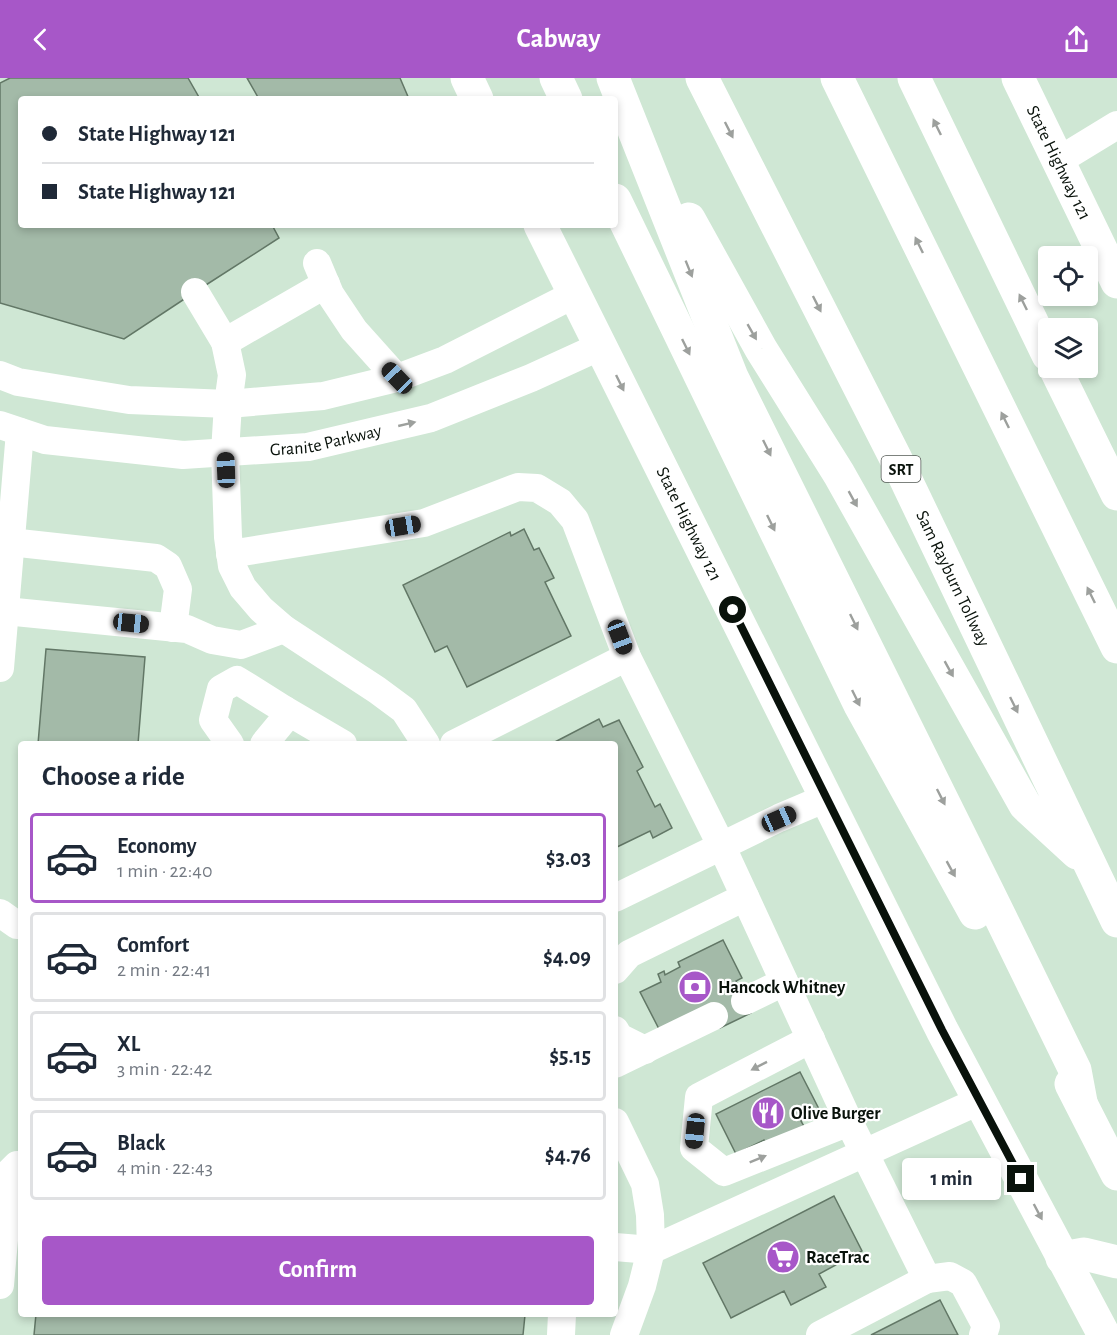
<!DOCTYPE html>
<html lang="en">
<head>
<meta charset="utf-8">
<style>
	:root { --surface:#fff; --page:#f2f2f3; --text:#1f2937; --muted:#747a83; --line:#e0e1e3; --accent:#a757c8 }
	body { margin:0; font-family:"Alegreya Sans",sans-serif; background:var(--page); color:var(--text); height:100vh; display:flex; flex-direction:column; font-size:22px; white-space:nowrap }
	* { box-sizing:border-box; margin:0 }
	p { font-size:20px; color:var(--muted) }
	.icon { flex:none; width:33px; height:33px; fill:none; stroke:currentColor; stroke-width:2; stroke-linecap:round; stroke-linejoin:round }
	.map { position:relative; flex:1; overflow:hidden }
	.side { position:absolute; left:18px; top:663px; width:600px; height:576px; display:flex; flex-direction:column; background:var(--surface); border-radius:6px; box-shadow:0 3px 9px #0003 }
	.side>* { flex:none }
	.top-card { position:absolute; left:18px; top:18px; width:600px; height:132px; border-radius:6px; box-shadow:0 3px 9px #0003; display:grid; align-content:center; height:132px; padding:0 24px; background:var(--surface) }
	.fabs { position:absolute; left:1038px; top:168px; display:grid; gap:12px }
	.fabs a { display:grid; place-items:center; width:60px; height:60px; border-radius:6px; background:var(--surface); box-shadow:0 3px 9px #0003; font-size:30px }
	.end { position:absolute; width:27px; height:27px; margin:-14px; border:8px solid #09120b; background:#fff; box-shadow:0 0 0 3px #fff }
	.from { border-radius:50% }
	.bubble { position:absolute; height:42px; border-radius:6px; background:var(--surface); box-shadow:0 3px 9px #0003; font-size:20px; font-weight:700; line-height:42px; text-align:center }
	.car { position:absolute; width:18px; height:36px; margin:-18px -9px; border-radius:8px; box-shadow:0 0 4px 2px #0007; background:linear-gradient(#222 24%,#8ab4d8 0 40%,#222 0 76%,#8ab4d8 0 86%,#222 0) }
	.top-card b { display:flex; align-items:center; gap:21px; height:57px; font-size:22px }
	.top-card b+b { border-top:2px solid var(--line) }
	.top-card i { width:15px; height:15px; background:var(--text) }
	ul { padding:0; list-style:none }
	li { display:flex; align-items:center; gap:18px; height:90px; margin:0 12px 9px; padding:0 12px; border:3px solid var(--line); border-radius:6px }
	li div { flex:1 }
	li b { display:block; font-size:22px }
	li em { font-style:normal; font-weight:700 }
	li.active { border-color:var(--accent) }
	li>.icon { width:54px; height:54px; stroke-width:1.5 }
	h2 { padding:0 24px; font-size:27px; line-height:72px }
	.button { display:flex; gap:12px; margin-top:auto; padding:12px 24px }
	.button a { flex:1; height:69px; border-radius:6px; background:var(--accent); color:#fff; font-size:24px; font-weight:700; line-height:69px; text-align:center }
	header { display:flex; justify-content:space-between; align-items:center; height:78px; padding:0 24px; background:var(--accent); color:#fff; font-size:27px; font-weight:700 }
	.map>svg:first-child { display:block }
	.building { fill:#a3baa8; stroke:#627766; stroke-width:1.5 }
	.lines { fill:none; stroke-linecap:round; stroke-linejoin:round }
	.minor { stroke:#fff; stroke-width:28 }
	.major { stroke:#fff; stroke-width:33 }
	.highway { stroke:#fff; stroke-width:33 }
	.oneway { fill:#9da09d }
	.route { stroke:#09120b; stroke-width:8 }
	.labels { text-anchor:middle; stroke-width:4.5; stroke-linejoin:round; paint-order:stroke }
	.shield { fill:#fff; stroke:#535954; stroke-width:1.5 }
	.shield-label { font-size:16px; font-weight:bold; fill:#09120b }
	.street-label { font-size:18px; fill:#09120b; stroke:#fff }
	.poi-label { font-size:18px; font-weight:bold; fill:#09120b; stroke:#fff; text-anchor:start }
</style>
</head>
<body>
<header><svg class="icon" aria-label="back" viewBox="0 0 24 24"><path d="M15 5l-7 7 7 7"/></svg>Cabway<svg class="icon" aria-label="share" viewBox="0 0 24 24"><path d="M12 15V3M7 8l5-5 5 5M5 13v7h14v-7"/></svg></header>
<div class="map">
<svg width="1117" height="1257" viewBox="0 0 1117 1257">
	<rect width="100%" height="100%" fill="#cfe7d4"/>
	<path class="building" d="M10,0H188L200,21H21V147H272L279,160L195,214L124,261L0,225V5Z
		M247,0H400L409,21H259Z
		M524,451L534,472L539,470L554,500L545,504L571,558L467,609L447,568L435,574L403,507L510,454L511,458Z
		M46,571L145,579L138,666H38Z
		M599,641L603,649L619,642L643,689L637,693L655,729L660,726L672,750L653,760L650,753L615,770V666H551Z
		M723,862L742,900L736,903L751,935L720,950L660,953L640,914L661,904L658,896L664,893L665,897L680,889L678,884Z
		M800,994L820,1033L801,1043L805,1050L768,1069L764,1062L736,1076L716,1036Z
		M834,1118L862,1173L819,1196L826,1209L791,1227L784,1213L731,1240L703,1185Z
		M940,1222L958,1257H871Z
		M36,1236H518L525,1237L523,1257H34Z"/>
	<g class="lines">
		<g class="minor">
			<path d="M1058,83L1117,47"/>
			<path d="M317,185L330,216L354,252L397,300"/>
			<path d="M195,214L225,264L232,297L228,326L225,374L228,459L232,488L243,510L261,531L284,551L377,612L404,632L426,666"/>
			<path d="M225,264L326,206"/>
			<path d="M0,297L18,304L129,322L228,326L323,318L397,300L445,282L575,216"/>
			<path id="s1" d="M0,347L45,362L183,377L308,369L431,340L531,300L601,268"/>
			<path d="M10,464L156,480L168,488L178,511L173,550"/>
			<path d="M230,476L424,445L518,409L537,410L560,424L575,442L627,579L722,769L849,1044L927,1201L820,1257"/>
			<path d="M5,533L187,551L212,562L241,567L284,551"/>
			<path d="M0,590L20,354"/>
			<path d="M285,632L343,666"/>
			<path d="M230,666L213,642L221,611L237,602L285,632L282,644L264,666"/>
			<path d="M454,666L627,579"/>
			<path d="M615,820L779,740L826,720"/>
			<path d="M0,835L17,847H21"/>
			<path d="M615,892L629,876L745,819"/>
			<path d="M745,923L784,904"/>
			<path d="M615,952L619,959L645,972"/>
			<path d="M811,961L699,1019L694,1070L724,1094L849,1044"/>
			<path d="M615,986L714,938"/>
			<path d="M615,1044L645,1106L650,1137L651,1172L642,1208L624,1257"/>
			<path d="M615,1169L651,1172L979,1023"/>
			<path d="M927,1201L950,1198L963,1205L986,1248L983,1257"/>
			<path d="M0,1207L10,1094L17,1087H21"/>
			<path d="M561,1257L562,1236"/>
		</g>
		<g class="major">
			<path d="M467,0L477,21"/>
			<path id="s2" d="M1018,0L1117,204"/>
			<path id="s3" d="M540,147L942,952L1104,1257"/>
			<path d="M1062,1180L1084,1176L1117,1184"/>
		</g>
		<g class="highway">
			<path d="M556,0L566,21"/>
			<path d="M613,0L732,299L987,812L1075,992L1081,1024"/>
			<path id="s4" d="M702,0L896,381L1117,843"/>
			<path d="M837,0L1117,569"/>
			<path d="M914,0L1048,277"/>
			<path d="M615,122L860,627L975,835"/>
			<path d="M689,141L761,271L839,396L1025,727L1077,775"/>
			<path d="M1055,290L1117,416"/>
			<path d="M1071,1006L1117,1096"/>
		</g>
	</g>
	<defs><path id="oneway-solid" d="M-6-.8H1V-3.2L6.5 0L1 3.2V.8H-6Z" transform="scale(1.5)"/></defs>
	<g class="oneway">
		<use href="#oneway-solid" transform="translate(937 49) rotate(-116)"/>
		<use href="#oneway-solid" transform="translate(729 52) rotate(63)"/>
		<use href="#oneway-solid" transform="translate(919 167) rotate(-116)"/>
		<use href="#oneway-solid" transform="translate(689 191) rotate(68)"/>
		<use href="#oneway-solid" transform="translate(1023 224) rotate(-116)"/>
		<use href="#oneway-solid" transform="translate(817 226) rotate(63)"/>
		<use href="#oneway-solid" transform="translate(752 254) rotate(60)"/>
		<use href="#oneway-solid" transform="translate(686 269) rotate(64)"/>
		<use href="#oneway-solid" transform="translate(620 305) rotate(64)"/>
		<use href="#oneway-solid" transform="translate(1005 342) rotate(-116)"/>
		<use href="#oneway-solid" transform="translate(407 346) rotate(-13)"/>
		<use href="#oneway-solid" transform="translate(767 370) rotate(64)"/>
		<use href="#oneway-solid" transform="translate(853 421) rotate(61)"/>
		<use href="#oneway-solid" transform="translate(771 445) rotate(64)"/>
		<use href="#oneway-solid" transform="translate(1091 517) rotate(-116)"/>
		<use href="#oneway-solid" transform="translate(854 544) rotate(64)"/>
		<use href="#oneway-solid" transform="translate(949 591) rotate(61)"/>
		<use href="#oneway-solid" transform="translate(856 620) rotate(64)"/>
		<use href="#oneway-solid" transform="translate(1014 627) rotate(64)"/>
		<use href="#oneway-solid" transform="translate(941 719) rotate(63)"/>
		<use href="#oneway-solid" transform="translate(951 791) rotate(61)"/>
		<use href="#oneway-solid" transform="translate(759 988) rotate(153)"/>
		<use href="#oneway-solid" transform="translate(758 1081) rotate(-22)"/>
		<use href="#oneway-solid" transform="translate(1038 1134) rotate(62)"/>
	</g>
	<g class="lines">
		<path class="route" d="M733,532L942,952L1021,1101"/>
	</g>
	<defs>
		<symbol id="bank-disc" viewBox="-11 -11 22 22"><circle r="9.5" fill="#a757c8" stroke="#fff"/><path d="M-6-4H6V4H-6ZM0-2.3a2.3 2.3 0 1 0 0 4.6a2.3 2.3 0 1 0 0-4.6Z" fill="#fff"/></symbol>
		<symbol id="restaurant-disc" viewBox="-11 -11 22 22"><circle r="9.5" fill="#a757c8" stroke="#fff"/><path d="M-5-6h1v4h1v-4h1v4h1v-4h1v5L-1.5 .5V6h-2V.5L-5-1ZM5-6V6H3V1.5H1.5Q1.5-4 5-6Z" fill="#fff"/></symbol>
		<symbol id="supermarket-disc" viewBox="-11 -11 22 22"><circle r="9.5" fill="#a757c8" stroke="#fff"/><path d="M-6-5.5h2.5l.6 2H6L4.5 2H-2.5L-4.4-4H-6ZM-1.5 3.2a1.3 1.3 0 1 0 .1 0ZM3 3.2a1.3 1.3 0 1 0 .1 0Z" fill="#fff"/></symbol>
	</defs>
	<g fill-rule="evenodd">
		<use href="#bank-disc" x="676" y="890" width="38" height="38"/>
		<use href="#restaurant-disc" x="749" y="1016" width="38" height="38"/>
		<use href="#supermarket-disc" x="764" y="1160" width="38" height="38"/>
	</g>
	<g class="labels">
		<rect class="shield" x="881.5" y="378" width="39" height="26" rx="4.5"/>
		<g class="shield-label">
			<text x="901" y="397">SRT</text>
		</g>
		<g class="street-label">
			<text dy="6" stroke="none"><textPath href="#s2" startOffset="94">State Highway 121</textPath></text>
			<text dy="6" stroke="none"><textPath href="#s1" startOffset="330">Granite Parkway</textPath></text>
			<text dy="6" stroke="none"><textPath href="#s3" startOffset="334">State Highway 121</textPath></text>
			<text dy="6" stroke="none"><textPath href="#s4" startOffset="560">Sam Rayburn Tollway</textPath></text>
		</g>
		<g class="poi-label">
			<text x="718" y="915">Hancock Whitney</text>
			<text x="791" y="1041">Olive Burger</text>
			<text x="806" y="1185">RaceTrac</text>
		</g>
	</g>
</svg>
<div class="fabs">
<a><svg class="icon" aria-label="locate" viewBox="0 0 24 24"><circle cx="12" cy="12" r="6"/><path d="M12 2v4M12 18v4M2 12h4M18 12h4"/></svg></a>
<a><svg class="icon" aria-label="layers" viewBox="0 0 24 24"><path d="M12 4l9 5-9 5-9-5zM3 14l9 5 9-5"/></svg></a>
</div>
<i class="end from" style="left:733px;top:532px"></i>
<i class="end" style="left:1021px;top:1101px"></i>
<div class="bubble" style="left:902px;top:1080px;width:99px">1 min</div>
<i class="car" style="left:397px;top:300px;rotate:316deg"></i>
<i class="car" style="left:226px;top:392px;rotate:358deg"></i>
<i class="car" style="left:403px;top:448px;rotate:81deg"></i>
<i class="car" style="left:131px;top:545px;rotate:96deg"></i>
<i class="car" style="left:620px;top:559px;rotate:159deg"></i>
<i class="car" style="left:779px;top:741px;rotate:66deg"></i>
<i class="car" style="left:695px;top:1053px;rotate:186deg"></i>
<div class="top-card">
<b><i class="from"></i>State Highway 121</b>
<b><i></i>State Highway 121</b>
</div>
<section class="side">
<h2>Choose a ride</h2>
<ul>
<li class="active"><svg class="icon" aria-label="car" viewBox="0 0 24 24"><path d="M5 17H2v-5l4-1 3-4h7l3 4 3 1v5h-3M9 17h6M6 11h13"/><circle cx="7" cy="17" r="2"/><circle cx="17" cy="17" r="2"/></svg><div><b>Economy</b><p>1 min · 22:40</p></div><em>$3.03</em></li>
<li><svg class="icon" aria-label="car" viewBox="0 0 24 24"><path d="M5 17H2v-5l4-1 3-4h7l3 4 3 1v5h-3M9 17h6M6 11h13"/><circle cx="7" cy="17" r="2"/><circle cx="17" cy="17" r="2"/></svg><div><b>Comfort</b><p>2 min · 22:41</p></div><em>$4.09</em></li>
<li><svg class="icon" aria-label="car" viewBox="0 0 24 24"><path d="M5 17H2v-5l4-1 3-4h7l3 4 3 1v5h-3M9 17h6M6 11h13"/><circle cx="7" cy="17" r="2"/><circle cx="17" cy="17" r="2"/></svg><div><b>XL</b><p>3 min · 22:42</p></div><em>$5.15</em></li>
<li><svg class="icon" aria-label="car" viewBox="0 0 24 24"><path d="M5 17H2v-5l4-1 3-4h7l3 4 3 1v5h-3M9 17h6M6 11h13"/><circle cx="7" cy="17" r="2"/><circle cx="17" cy="17" r="2"/></svg><div><b>Black</b><p>4 min · 22:43</p></div><em>$4.76</em></li>
</ul>
<div class="button"><a>Confirm</a></div>
</section>
</div>
</body>
</html>
